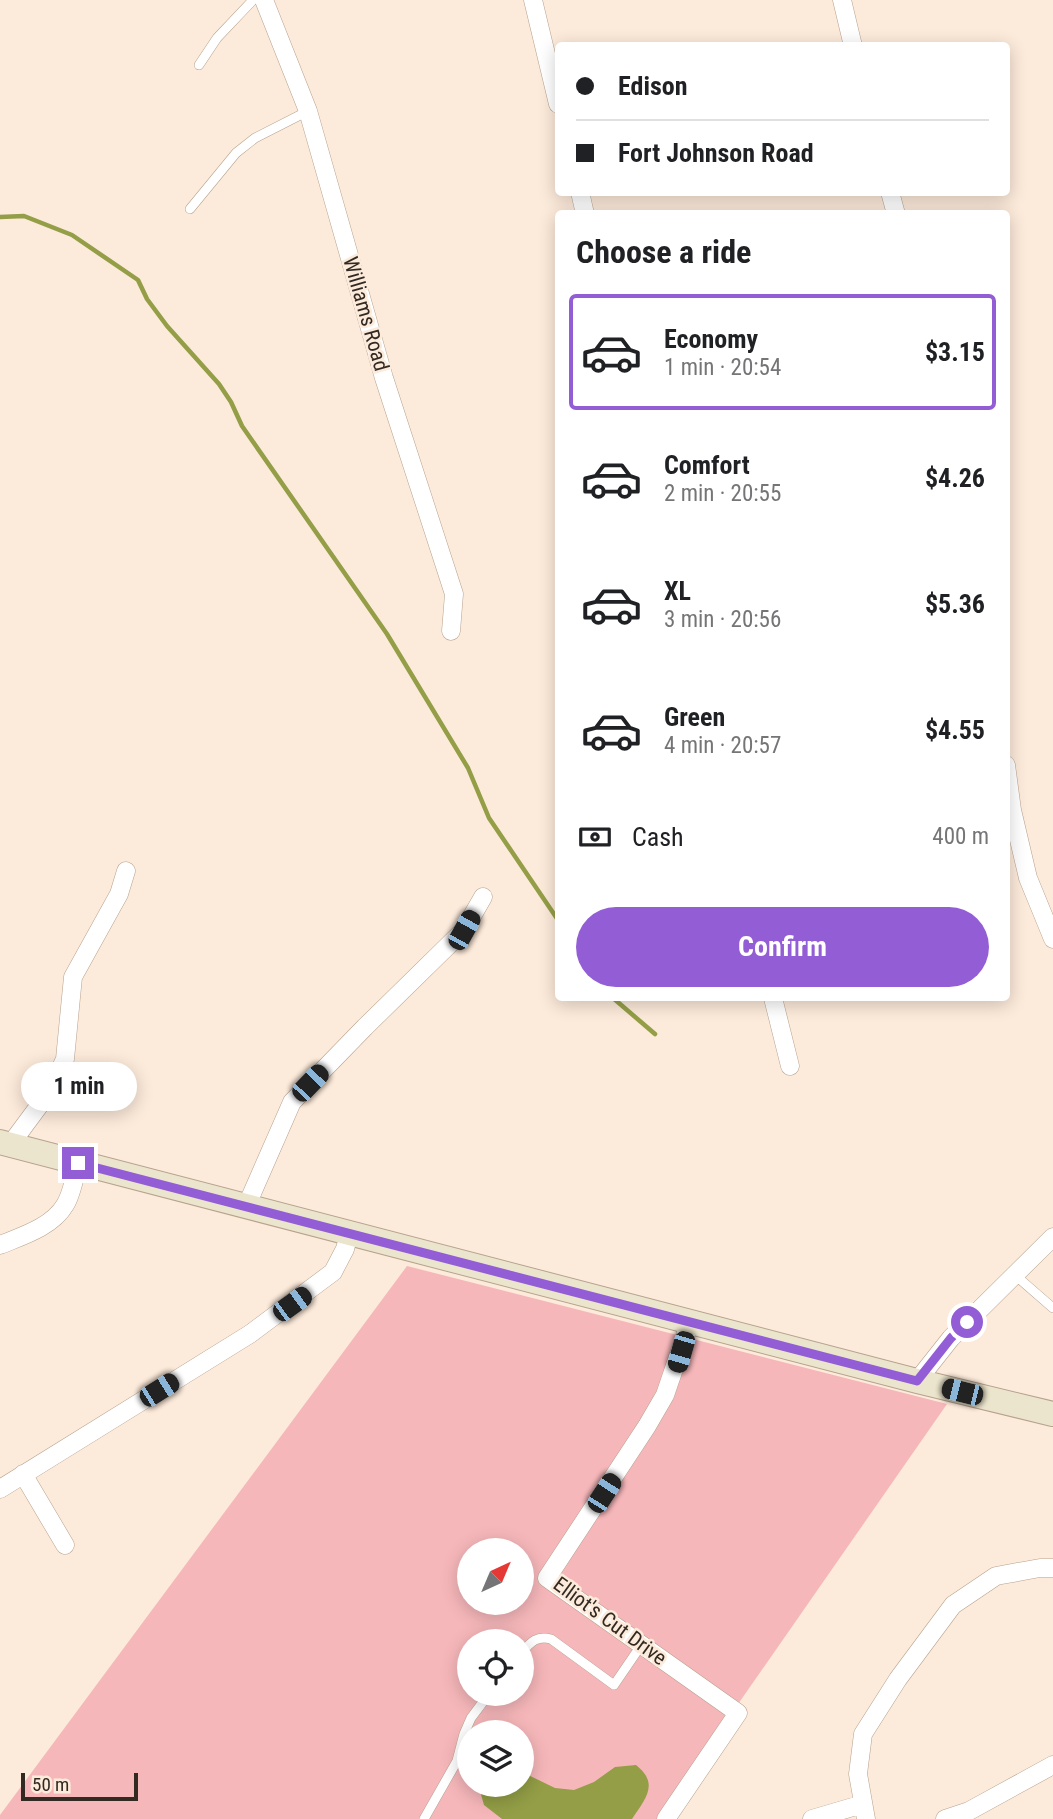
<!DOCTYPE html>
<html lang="en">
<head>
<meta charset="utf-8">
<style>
	:root { --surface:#fff; --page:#f2f2f2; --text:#202124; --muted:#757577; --line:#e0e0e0; --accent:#925dd5 }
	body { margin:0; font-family:"Roboto Condensed",sans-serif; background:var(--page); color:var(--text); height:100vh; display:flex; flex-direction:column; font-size:26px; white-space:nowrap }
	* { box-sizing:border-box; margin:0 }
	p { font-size:23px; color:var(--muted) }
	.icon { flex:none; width:38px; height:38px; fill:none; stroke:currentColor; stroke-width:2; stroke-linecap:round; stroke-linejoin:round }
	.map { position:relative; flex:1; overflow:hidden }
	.details { position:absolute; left:555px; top:210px; width:455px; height:791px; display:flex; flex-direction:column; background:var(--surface); border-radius:7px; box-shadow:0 4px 18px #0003 }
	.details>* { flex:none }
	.hud { position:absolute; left:555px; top:42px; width:455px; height:154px; border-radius:7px; box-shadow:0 4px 18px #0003; display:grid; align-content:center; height:154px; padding:0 21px; background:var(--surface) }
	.needle { width:46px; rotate:44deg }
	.controls { position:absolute; left:457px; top:1538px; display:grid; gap:14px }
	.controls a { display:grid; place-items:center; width:77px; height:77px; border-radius:50%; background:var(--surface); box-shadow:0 4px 18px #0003; font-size:35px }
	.scale { position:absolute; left:21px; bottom:18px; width:117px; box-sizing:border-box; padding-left:7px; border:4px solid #322a22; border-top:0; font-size:19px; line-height:24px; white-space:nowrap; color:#322a22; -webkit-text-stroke:5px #fceada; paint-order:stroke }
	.end { position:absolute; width:32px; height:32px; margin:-16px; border:9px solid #925dd5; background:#fff; box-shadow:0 0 0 4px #fff }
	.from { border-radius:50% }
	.bubble { position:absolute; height:49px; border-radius:24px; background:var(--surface); box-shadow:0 4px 18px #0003; font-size:23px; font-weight:700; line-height:49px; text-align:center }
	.car { position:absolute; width:21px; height:42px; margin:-21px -10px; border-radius:9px; box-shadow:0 0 5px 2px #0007; background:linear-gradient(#222 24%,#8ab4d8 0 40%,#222 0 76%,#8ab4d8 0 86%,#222 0) }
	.hud b { display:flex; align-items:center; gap:24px; height:66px; font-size:26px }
	.hud b+b { border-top:2px solid var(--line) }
	.hud i { width:18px; height:18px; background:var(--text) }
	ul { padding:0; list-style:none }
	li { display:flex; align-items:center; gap:21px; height:116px; margin:0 14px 10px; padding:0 7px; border:4px solid transparent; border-radius:7px }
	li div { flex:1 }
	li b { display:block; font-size:26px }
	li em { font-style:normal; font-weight:700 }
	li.selected { border-color:var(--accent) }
	li>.icon { width:63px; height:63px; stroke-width:1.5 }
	h2 { padding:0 21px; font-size:32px; line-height:84px }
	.pay { display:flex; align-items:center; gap:18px; height:77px; padding:0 21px; font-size:26px }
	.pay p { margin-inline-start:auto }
	.primary-button { display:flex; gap:14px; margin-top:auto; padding:14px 21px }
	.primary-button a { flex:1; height:80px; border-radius:42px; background:var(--accent); color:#fff; font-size:28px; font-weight:700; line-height:80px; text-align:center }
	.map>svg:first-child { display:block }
	.green { fill:#f6b7ba; fill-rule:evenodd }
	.water { fill:#939e46 }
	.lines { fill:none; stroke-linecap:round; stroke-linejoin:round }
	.stream { stroke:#939e46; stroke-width:4.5 }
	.service-casing { stroke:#b7a28e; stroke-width:10 }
	.minor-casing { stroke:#b7a28e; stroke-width:19 }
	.secondary-casing { stroke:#b7a28e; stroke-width:26 }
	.service { stroke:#fff; stroke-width:9 }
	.minor { stroke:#fff; stroke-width:18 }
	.secondary { stroke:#ece5cd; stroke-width:24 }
	.route { stroke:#925dd5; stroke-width:9 }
	.labels { text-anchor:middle; stroke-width:5; stroke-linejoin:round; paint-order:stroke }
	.street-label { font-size:21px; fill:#322a22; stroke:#fceada }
</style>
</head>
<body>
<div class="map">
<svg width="1053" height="1819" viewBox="0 0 1053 1819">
	<rect width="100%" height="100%" fill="#fceada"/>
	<path class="green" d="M407,1266L947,1404L658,1819H0V1815ZM469,1550H522V1603H469ZM469,1642H522V1694H469ZM469,1732H522V1785H469Z"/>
	<path class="water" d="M636,1765C660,1784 645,1799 632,1819H502L484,1805L480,1791L483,1785H522V1772L555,1788L574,1790L594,1782L615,1767Z"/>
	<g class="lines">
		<path class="stream" d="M0,217L24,216L72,235L138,280L147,299L167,326L219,384L231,402L242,426L387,634L468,768L489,818L558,920
			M613,998L655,1034"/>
		<defs>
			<path id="service" d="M199,65L217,38L253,0
				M190,209L236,153L255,138L308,111
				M1015,1275L1053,1308
				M522,1652C531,1642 537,1635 551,1639L614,1685L642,1644
				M424,1819L457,1761L464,1734L471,1718L489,1694"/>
			<path id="minor" d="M264,0L308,111L384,378L454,594L451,631
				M533,0L558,104
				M842,0L853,46
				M580,192L585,214
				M890,192L896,214
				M1006,765L1012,810L1028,878L1053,939
				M773,998L790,1066
				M10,1145L50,1091L65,1059L73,977L119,894L126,871
				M246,1207L292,1102L365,1027L464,930L483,897
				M0,1245C22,1236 52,1227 65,1205C72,1194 75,1176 78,1163
				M917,1381L951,1338L1053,1237
				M23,1474L65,1545
				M0,1489L250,1334L333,1272L345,1249L349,1234
				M666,1819L738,1713L547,1578L647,1426L665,1395L690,1322
				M812,1819L863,1804
				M866,1819L858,1774L863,1734L898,1679L953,1605L996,1576L1040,1568H1053
				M945,1819L969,1811L1053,1765"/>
			<path id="secondary" d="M0,1142L917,1381L1053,1414"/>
		</defs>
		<use href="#service" class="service-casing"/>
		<use href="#minor" class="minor-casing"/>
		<use href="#secondary" class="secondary-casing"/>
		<use href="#service" class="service"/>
		<use href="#minor" class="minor"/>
		<use href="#secondary" class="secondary"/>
	</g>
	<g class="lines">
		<path class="route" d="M78,1163L917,1381L951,1338L967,1322"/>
	</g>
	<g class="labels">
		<g class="street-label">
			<text transform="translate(366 314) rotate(74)" y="7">Williams Road</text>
			<text transform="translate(610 1621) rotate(36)" y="7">Elliot's Cut Drive</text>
		</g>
	</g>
</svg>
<div class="controls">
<a><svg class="needle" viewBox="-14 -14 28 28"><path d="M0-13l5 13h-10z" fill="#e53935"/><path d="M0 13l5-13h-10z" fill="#757577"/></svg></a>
<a><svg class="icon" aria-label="locate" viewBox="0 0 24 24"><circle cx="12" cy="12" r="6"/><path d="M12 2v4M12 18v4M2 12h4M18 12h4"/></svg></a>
<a><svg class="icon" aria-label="layers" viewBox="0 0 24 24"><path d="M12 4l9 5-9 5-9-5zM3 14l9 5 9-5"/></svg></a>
</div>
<div class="scale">50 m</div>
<i class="end from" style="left:967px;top:1322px"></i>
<i class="end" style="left:78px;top:1163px"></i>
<div class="bubble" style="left:21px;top:1062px;width:116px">1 min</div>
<i class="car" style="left:464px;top:930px;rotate:29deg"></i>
<i class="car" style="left:310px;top:1083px;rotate:44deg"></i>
<i class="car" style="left:292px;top:1304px;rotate:54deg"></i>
<i class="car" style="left:681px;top:1352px;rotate:196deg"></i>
<i class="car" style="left:159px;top:1390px;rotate:58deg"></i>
<i class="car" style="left:962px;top:1392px;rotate:284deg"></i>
<i class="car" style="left:604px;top:1493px;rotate:33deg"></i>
<div class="hud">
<b><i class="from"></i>Edison</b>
<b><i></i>Fort Johnson Road</b>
</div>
<section class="details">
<h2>Choose a ride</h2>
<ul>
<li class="selected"><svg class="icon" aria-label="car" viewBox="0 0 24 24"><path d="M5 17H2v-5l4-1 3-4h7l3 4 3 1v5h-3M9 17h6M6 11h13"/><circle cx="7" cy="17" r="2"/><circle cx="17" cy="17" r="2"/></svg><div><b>Economy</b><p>1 min · 20:54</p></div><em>$3.15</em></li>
<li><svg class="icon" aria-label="car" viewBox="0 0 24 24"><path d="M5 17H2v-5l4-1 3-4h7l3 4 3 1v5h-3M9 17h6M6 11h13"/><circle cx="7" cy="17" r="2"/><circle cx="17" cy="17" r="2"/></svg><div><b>Comfort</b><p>2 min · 20:55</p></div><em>$4.26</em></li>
<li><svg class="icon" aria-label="car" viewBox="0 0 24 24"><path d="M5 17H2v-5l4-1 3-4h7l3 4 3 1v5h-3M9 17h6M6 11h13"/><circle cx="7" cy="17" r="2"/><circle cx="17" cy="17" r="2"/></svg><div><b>XL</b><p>3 min · 20:56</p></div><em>$5.36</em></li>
<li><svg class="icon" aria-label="car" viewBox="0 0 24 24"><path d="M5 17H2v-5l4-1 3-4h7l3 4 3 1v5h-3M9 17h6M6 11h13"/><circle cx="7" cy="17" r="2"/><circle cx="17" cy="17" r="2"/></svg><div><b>Green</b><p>4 min · 20:57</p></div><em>$4.55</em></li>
</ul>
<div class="pay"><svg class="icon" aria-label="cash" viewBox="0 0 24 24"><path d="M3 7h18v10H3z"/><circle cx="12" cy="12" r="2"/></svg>Cash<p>400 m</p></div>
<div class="primary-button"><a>Confirm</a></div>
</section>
</div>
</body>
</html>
